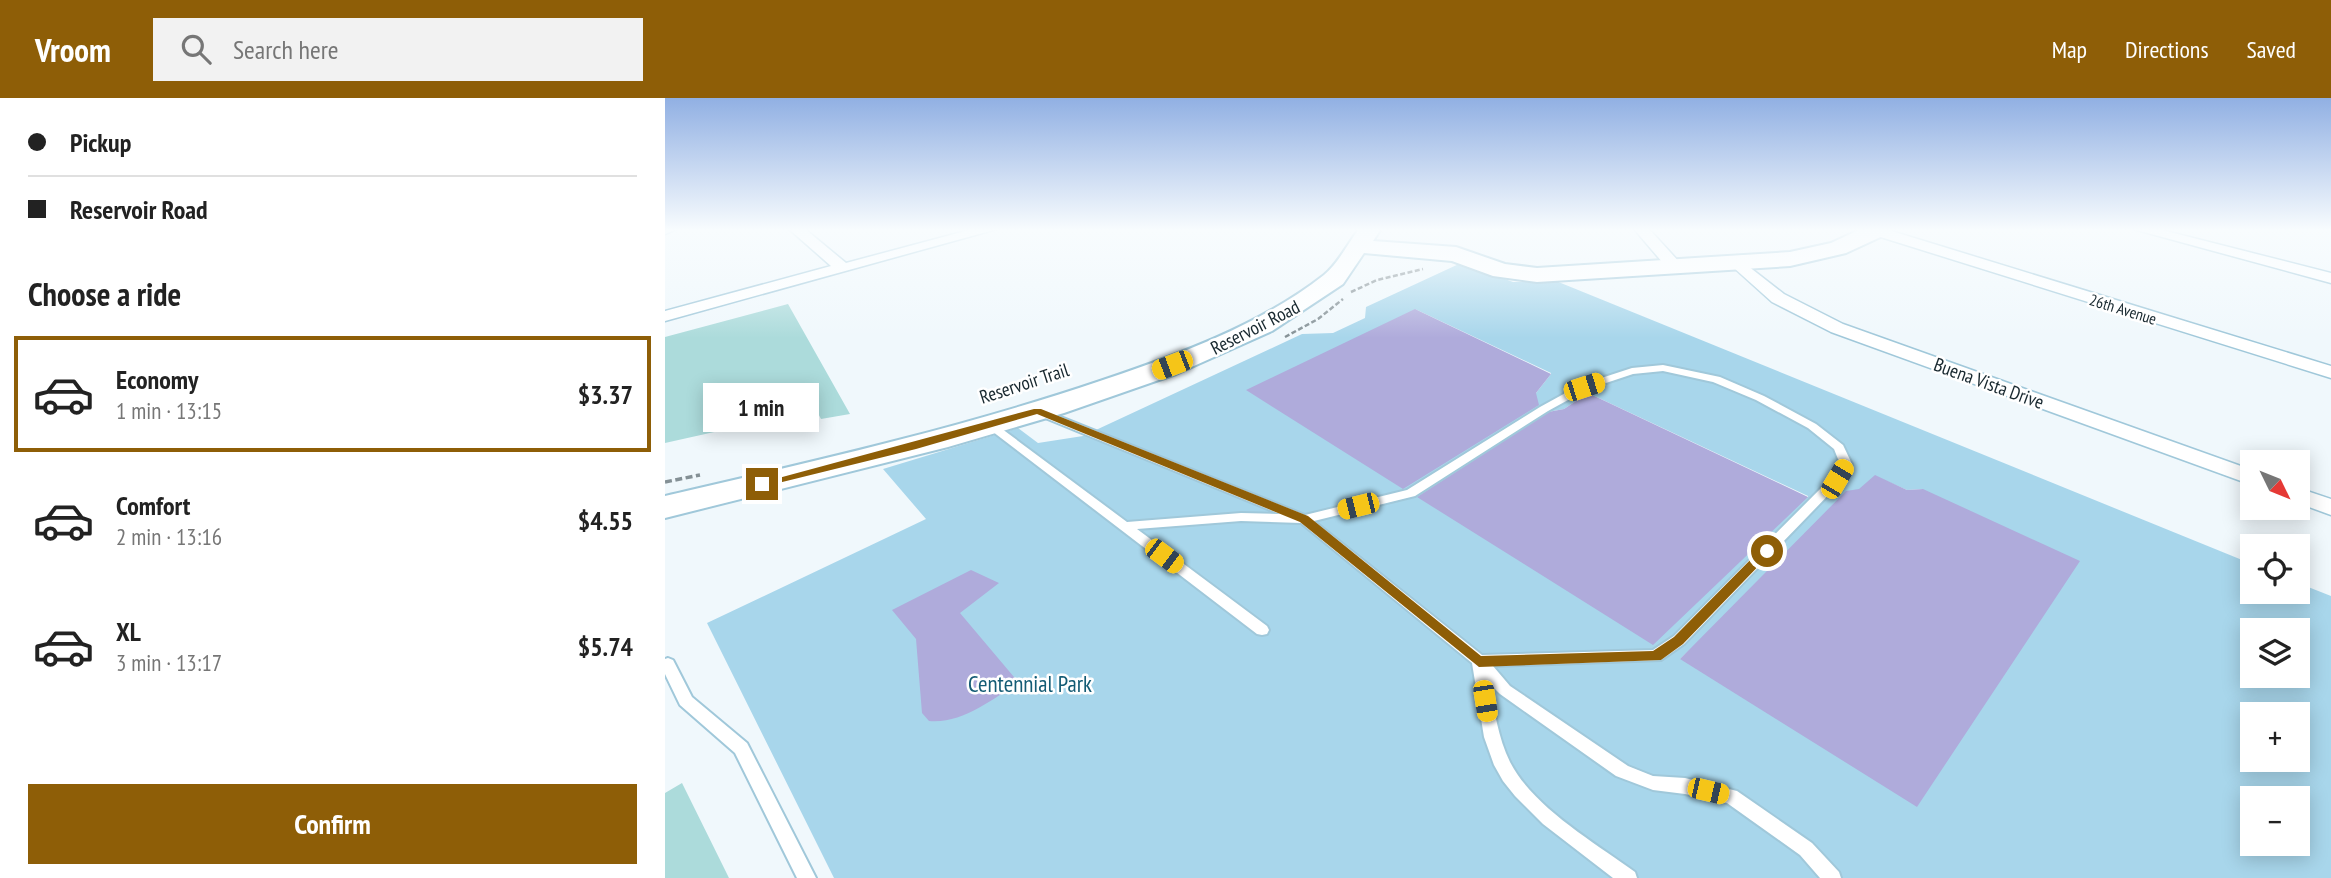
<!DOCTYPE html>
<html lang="en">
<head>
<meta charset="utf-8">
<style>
	:root { --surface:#fff; --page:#f2f2f2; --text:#222; --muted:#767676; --line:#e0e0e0; --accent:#8e5e07 }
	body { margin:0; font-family:"PT Sans Narrow",sans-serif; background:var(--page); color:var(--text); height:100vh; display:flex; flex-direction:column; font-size:26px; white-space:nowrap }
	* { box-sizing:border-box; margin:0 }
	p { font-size:23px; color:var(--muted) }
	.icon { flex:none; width:38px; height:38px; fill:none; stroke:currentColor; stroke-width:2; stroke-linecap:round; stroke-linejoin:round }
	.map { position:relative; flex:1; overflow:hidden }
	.side { display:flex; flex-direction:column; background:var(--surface); width:665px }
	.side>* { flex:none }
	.guide { display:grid; align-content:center; height:154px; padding:0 28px; background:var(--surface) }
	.needle { width:46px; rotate:133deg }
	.tools { position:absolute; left:1575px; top:352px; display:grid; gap:14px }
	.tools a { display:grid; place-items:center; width:70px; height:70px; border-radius:0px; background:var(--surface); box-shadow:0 4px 18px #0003; font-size:35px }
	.end { position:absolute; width:32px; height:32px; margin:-16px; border:9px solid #8e5e07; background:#fff; box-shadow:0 0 0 4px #fff }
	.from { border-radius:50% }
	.bubble { position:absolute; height:49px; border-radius:0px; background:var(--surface); box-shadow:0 4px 18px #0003; font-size:23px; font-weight:700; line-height:49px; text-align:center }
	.car { position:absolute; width:21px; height:42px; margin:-21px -10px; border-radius:9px; box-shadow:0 0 5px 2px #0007; background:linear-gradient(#f5c518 24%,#345 0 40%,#f5c518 0 76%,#345 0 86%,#f5c518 0) }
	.guide b { display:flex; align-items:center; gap:24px; height:66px; font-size:26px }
	.guide b+b { border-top:2px solid var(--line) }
	.guide i { width:18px; height:18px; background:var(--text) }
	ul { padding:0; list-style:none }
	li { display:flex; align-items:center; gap:21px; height:116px; margin:0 14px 10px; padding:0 14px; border:4px solid transparent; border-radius:0px }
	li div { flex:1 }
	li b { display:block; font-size:26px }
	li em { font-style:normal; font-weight:700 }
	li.on { border-color:var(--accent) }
	li>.icon { width:63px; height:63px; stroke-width:1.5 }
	h2 { padding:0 28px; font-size:32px; line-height:84px }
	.primary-button { display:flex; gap:14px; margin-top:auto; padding:14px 28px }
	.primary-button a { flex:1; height:80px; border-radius:0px; background:var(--accent); color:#fff; font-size:28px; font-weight:700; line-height:80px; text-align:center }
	header { display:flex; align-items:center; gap:42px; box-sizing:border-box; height:98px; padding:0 35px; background:var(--accent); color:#fff }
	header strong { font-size:33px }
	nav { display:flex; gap:38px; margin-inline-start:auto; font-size:24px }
	.search { width:490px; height:63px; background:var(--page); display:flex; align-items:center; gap:18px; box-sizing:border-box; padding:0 24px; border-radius:0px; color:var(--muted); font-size:26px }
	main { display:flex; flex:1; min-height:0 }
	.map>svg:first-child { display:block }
	.green { fill:#a8d6eb; fill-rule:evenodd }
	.water { fill:#afabdb }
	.building { fill:#acdbdb }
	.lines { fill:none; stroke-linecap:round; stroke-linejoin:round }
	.lane-casing { stroke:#a0c8da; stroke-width:4 }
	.street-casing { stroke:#a0c8da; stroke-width:3 }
	.secondary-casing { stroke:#a0c8da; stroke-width:4 }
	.path-far1 { stroke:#849095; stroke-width:2.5; stroke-dasharray:5 2.5; stroke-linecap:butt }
	.path { stroke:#849095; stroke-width:3.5; stroke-dasharray:7 3.5; stroke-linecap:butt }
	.lane { fill:#fff; fill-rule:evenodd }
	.street { fill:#fff; fill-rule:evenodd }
	.secondary { fill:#fff; fill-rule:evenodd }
	.route { fill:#8e5e07 }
	.labels { text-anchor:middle; stroke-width:5; stroke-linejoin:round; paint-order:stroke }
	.far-street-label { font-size:16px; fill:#18282f; stroke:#fff }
	.street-label { font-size:19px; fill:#18282f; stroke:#fff }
	.near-park-label { font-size:23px; fill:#145c75; stroke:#fff }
</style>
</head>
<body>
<header>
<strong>Vroom</strong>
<div class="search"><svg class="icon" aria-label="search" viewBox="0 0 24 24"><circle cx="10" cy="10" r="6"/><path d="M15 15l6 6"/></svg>Search here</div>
<nav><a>Map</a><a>Directions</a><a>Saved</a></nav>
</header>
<main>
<section class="side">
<div class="guide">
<b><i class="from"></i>Pickup</b>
<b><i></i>Reservoir Road</b>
</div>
<h2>Choose a ride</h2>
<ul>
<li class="on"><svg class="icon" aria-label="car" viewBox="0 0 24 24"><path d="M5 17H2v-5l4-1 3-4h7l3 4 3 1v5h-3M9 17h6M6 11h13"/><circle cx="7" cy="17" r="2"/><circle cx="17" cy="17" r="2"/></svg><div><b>Economy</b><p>1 min · 13:15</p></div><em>$3.37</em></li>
<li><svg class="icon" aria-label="car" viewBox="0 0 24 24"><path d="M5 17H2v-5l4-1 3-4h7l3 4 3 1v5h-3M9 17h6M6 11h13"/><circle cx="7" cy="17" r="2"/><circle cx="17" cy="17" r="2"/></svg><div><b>Comfort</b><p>2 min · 13:16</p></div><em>$4.55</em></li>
<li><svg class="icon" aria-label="car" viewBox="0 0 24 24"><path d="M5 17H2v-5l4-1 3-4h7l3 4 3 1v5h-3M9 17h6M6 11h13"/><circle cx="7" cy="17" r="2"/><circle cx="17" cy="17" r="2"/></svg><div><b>XL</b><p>3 min · 13:17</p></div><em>$5.74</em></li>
</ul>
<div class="primary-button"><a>Confirm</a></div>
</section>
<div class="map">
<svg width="1666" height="780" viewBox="0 0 1666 780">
	<rect width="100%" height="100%" fill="#f0f8fc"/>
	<path class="green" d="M796,165L848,184L891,183L1587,466V494H1633V485L1666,498V780H169L42,525L261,421L218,371L353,330L373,345L418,338L637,236L668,235L700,220L701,209ZM750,211L886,275V276L871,295ZM923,295L1143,398V399H753L883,314L899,311ZM1210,378L1242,392L1258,391L1015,561ZM1587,532H1633V578H1587ZM1587,616H1633V662H1587ZM1587,700H1633V746H1587Z"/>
	<path class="water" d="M750,211L886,276L871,295L874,307L738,391L581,292Z
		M923,295L1143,399L988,547L752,399L883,314L899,311Z
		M1210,377L1242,392L1258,391L1415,463L1252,709L1015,561L1181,393L1194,391Z
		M306,472L334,485L295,515L354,585C327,601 298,626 264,623L257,615L251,541L227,512Z"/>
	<path class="building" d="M123,206L185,316L156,321L147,304L133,309L130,298L100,304L94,324L0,345V239Z
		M17,685L64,780H0V695Z"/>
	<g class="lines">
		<defs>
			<path id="lane" d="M998,267L1055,279L1099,298L1151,326L1178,347L1187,366L1176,384L1019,546L996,562L828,568L845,588L963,668L988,678L1020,680L1072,693L1147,745L1174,774L1176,780H1155L1135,757L1062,705L1020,696L988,692L951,678L835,596L825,586C829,611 833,640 845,664C868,709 929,744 970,774L972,780H948L878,726L850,698L838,683L829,667L819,639L807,565L636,425L576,423L472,431L602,528L604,532L602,536L597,537L592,536L319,327L325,324L329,325L462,424L576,415L615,416L368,315L367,313L368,311H376L640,417L742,392L875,309L915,287L967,270ZM998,273L1048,284L1091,302L1143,330L1169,351L1175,366L1167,379L1009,538L988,552L817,557L649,423L750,398L883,313L923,291L968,276Z
				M3,560L8,562L27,599L82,645L151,780H132L70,655L15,607L0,576V561Z"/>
			<path id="street" d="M0,131H12L0,136Z
				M124,131H140L181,165L308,131H332L0,223V213L166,168Z
				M969,131H984L1016,166V172H1004Z
				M1205,131H1220L1666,268V280L1206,136Z
				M1468,131H1493L1666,175V185Z
				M1074,161L1119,196L1178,226L1587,372V387L1166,234L1107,204L1068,169V163Z
				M1633,390L1666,401V417L1633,405Z"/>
			<path id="secondary" d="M694,131H716L708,143L791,149L840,166L872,170L1125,154L1166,145L1196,131H1225L1222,136L1181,155L1125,168L872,184L828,178L787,163L699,155L678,186L607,233L511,276L399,315L283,349L0,420V398C146,364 293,331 435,283C512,257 594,228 659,177C673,166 683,145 694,131Z"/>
		</defs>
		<use href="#lane" class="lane-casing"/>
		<use href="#street" class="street-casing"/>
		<use href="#secondary" class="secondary-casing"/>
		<path class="path-far1" d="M686,194L712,182L758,171
			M620,239L653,221L678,201"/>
		<path class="path" d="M0,384L35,377"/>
		<use href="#lane" class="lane"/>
		<use href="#street" class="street"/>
		<use href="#secondary" class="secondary"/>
	</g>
	<linearGradient id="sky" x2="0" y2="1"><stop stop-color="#91b0e3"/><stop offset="0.55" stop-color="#f8fcfe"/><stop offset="1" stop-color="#f8fcfe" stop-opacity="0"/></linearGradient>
	<rect width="1666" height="240" fill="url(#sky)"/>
	<path class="route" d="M369,311H376L643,418L816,558L988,553L1009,539L1097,450L1108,453L1018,546L996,562L814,569L635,424L372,316L251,351L97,389L91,386Z"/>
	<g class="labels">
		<g class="far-street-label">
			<text transform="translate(1458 211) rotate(17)" y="6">26th Avenue</text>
		</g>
		<g class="street-label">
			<text transform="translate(590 229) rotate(-27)" y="7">Reservoir Road</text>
			<text transform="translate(359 285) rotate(-18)" y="7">Reservoir Trail</text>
			<text transform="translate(1324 285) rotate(20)" y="7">Buena Vista Drive</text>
		</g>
		<g class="near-park-label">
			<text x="365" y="594">Centennial Park</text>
		</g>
	</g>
</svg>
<div class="tools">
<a><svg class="needle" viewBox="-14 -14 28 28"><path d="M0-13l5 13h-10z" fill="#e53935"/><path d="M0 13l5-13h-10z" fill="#767676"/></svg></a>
<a><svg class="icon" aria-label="locate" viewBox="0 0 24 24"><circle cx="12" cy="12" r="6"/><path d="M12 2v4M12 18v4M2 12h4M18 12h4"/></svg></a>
<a><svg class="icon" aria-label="layers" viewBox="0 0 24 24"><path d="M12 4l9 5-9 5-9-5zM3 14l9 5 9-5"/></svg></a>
<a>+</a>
<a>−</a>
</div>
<i class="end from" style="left:1102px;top:453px"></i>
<i class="end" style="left:97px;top:386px"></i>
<div class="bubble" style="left:38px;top:285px;width:116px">1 min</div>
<i class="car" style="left:507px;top:267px;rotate:249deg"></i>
<i class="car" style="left:919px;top:289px;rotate:72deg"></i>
<i class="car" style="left:1172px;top:381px;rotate:31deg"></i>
<i class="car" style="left:693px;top:408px;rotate:256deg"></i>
<i class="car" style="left:499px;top:458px;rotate:127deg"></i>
<i class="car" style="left:820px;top:603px;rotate:171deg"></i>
<i class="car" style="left:1043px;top:693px;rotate:103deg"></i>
</div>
</main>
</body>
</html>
